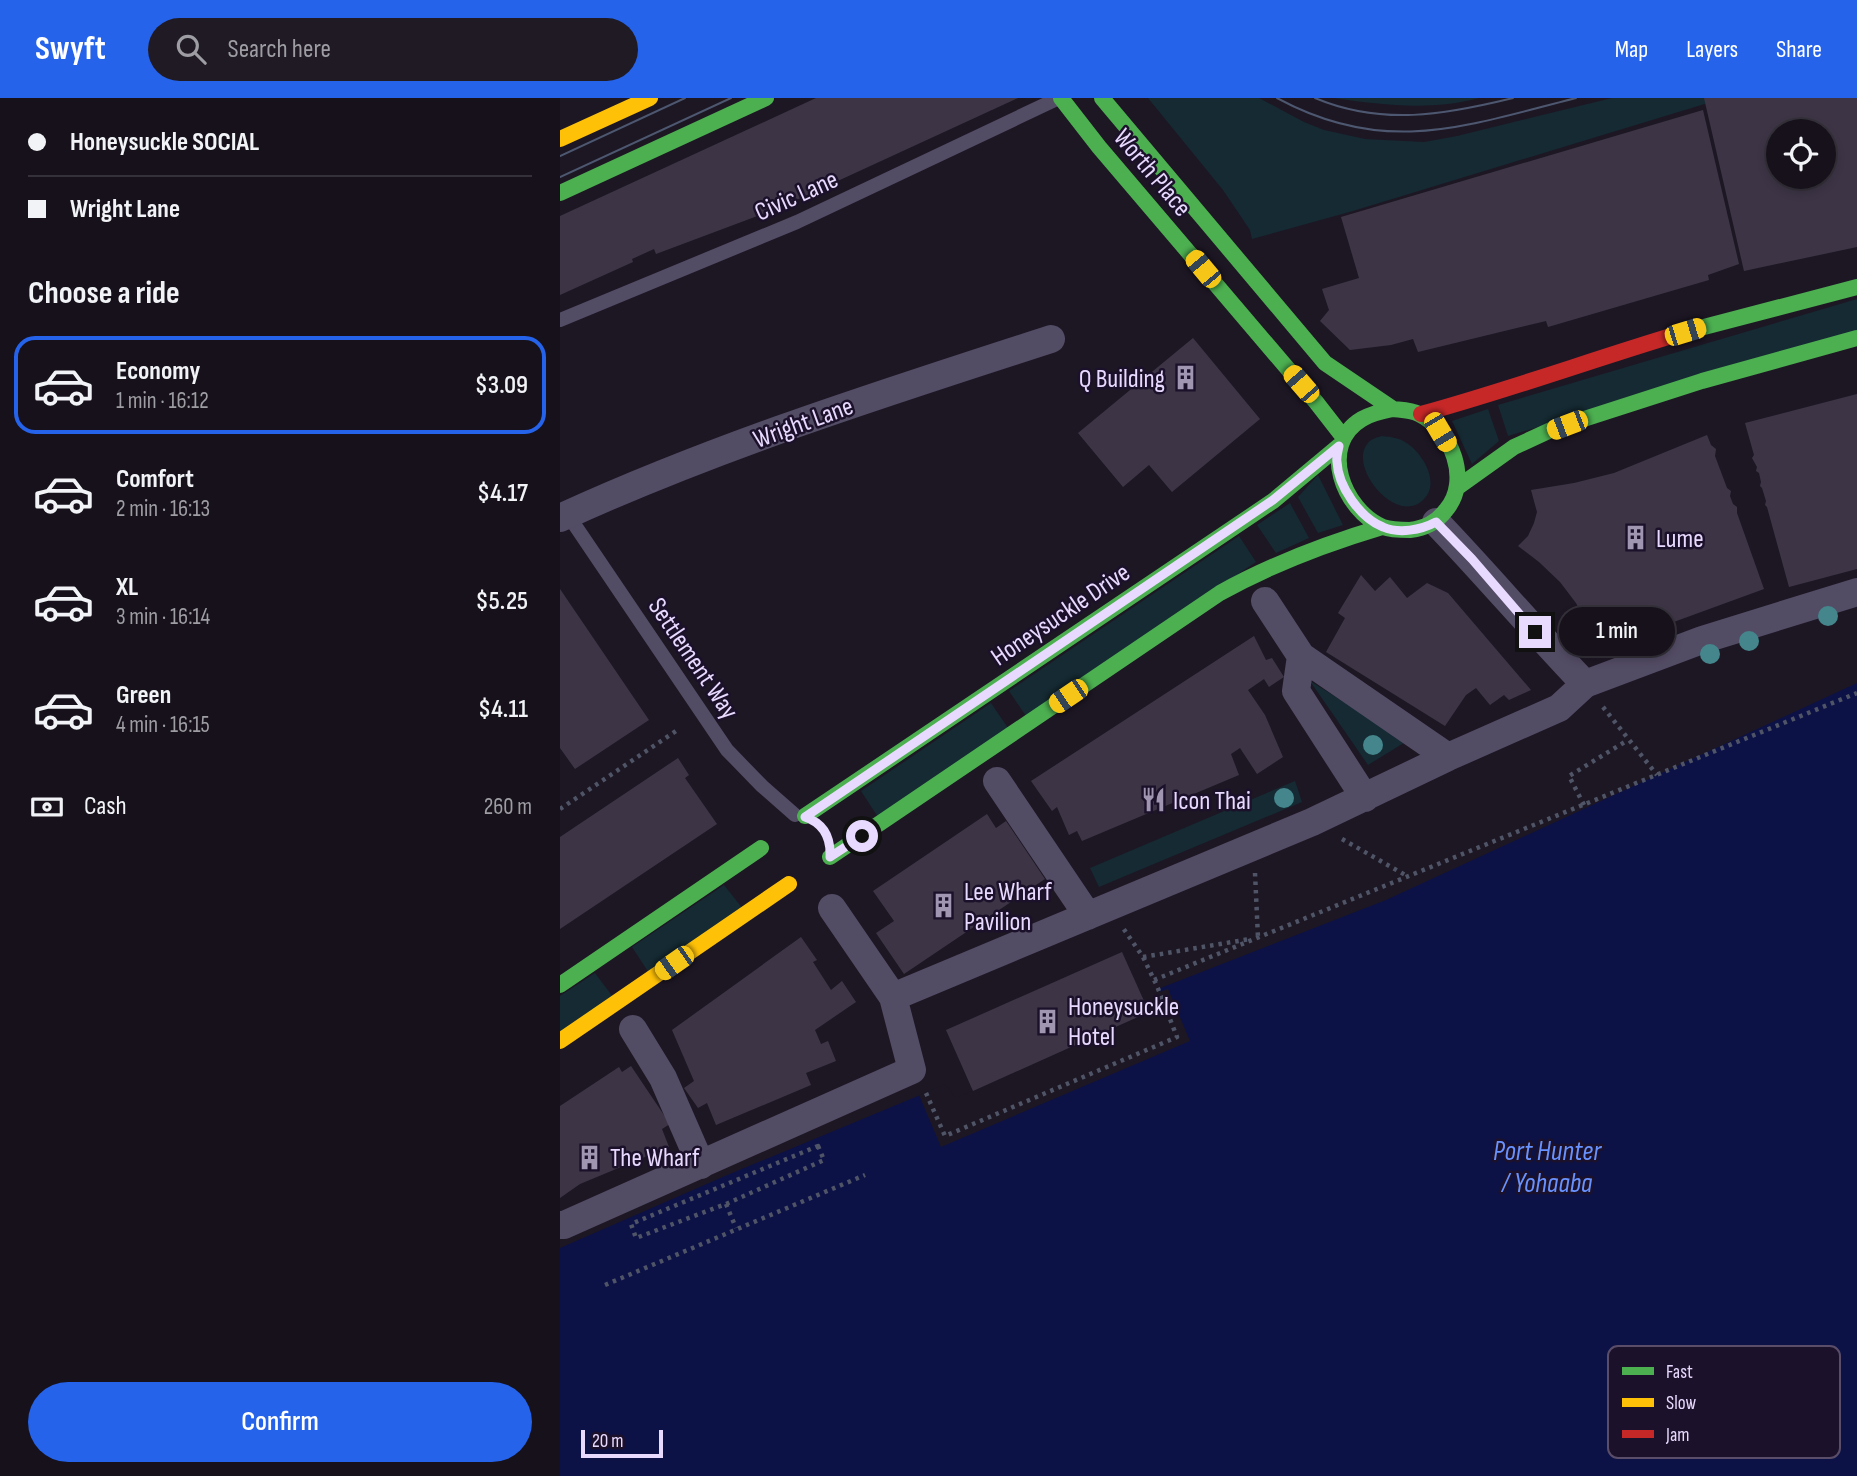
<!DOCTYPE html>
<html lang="en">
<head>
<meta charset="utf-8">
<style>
	:root { --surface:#16111b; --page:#1f1a24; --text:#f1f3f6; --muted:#9e9da3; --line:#35313a; --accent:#2563eb }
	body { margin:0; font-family:"Sofia Sans Condensed",sans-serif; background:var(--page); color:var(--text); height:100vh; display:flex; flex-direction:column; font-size:26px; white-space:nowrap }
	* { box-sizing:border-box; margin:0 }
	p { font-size:23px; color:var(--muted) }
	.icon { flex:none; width:38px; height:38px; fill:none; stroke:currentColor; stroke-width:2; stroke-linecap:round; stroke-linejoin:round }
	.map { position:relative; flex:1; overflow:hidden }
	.sheet { display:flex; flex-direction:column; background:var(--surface); width:560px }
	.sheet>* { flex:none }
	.guide { display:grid; align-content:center; height:154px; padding:0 28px; background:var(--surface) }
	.controls { position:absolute; left:1206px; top:21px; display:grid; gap:14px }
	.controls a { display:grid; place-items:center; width:70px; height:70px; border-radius:50%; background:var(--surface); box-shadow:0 4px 10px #0003,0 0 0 2px var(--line); font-size:35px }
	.scale { position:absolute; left:21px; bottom:18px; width:82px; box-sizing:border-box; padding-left:7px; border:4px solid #e8daff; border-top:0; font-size:19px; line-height:24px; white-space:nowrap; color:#e8daff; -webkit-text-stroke:5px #1c112a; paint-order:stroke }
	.end { position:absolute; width:32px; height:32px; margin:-16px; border:9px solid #e8daff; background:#111; box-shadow:0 0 0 4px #111 }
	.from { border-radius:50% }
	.bubble { position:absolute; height:49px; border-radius:24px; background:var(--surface); box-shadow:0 4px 10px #0003,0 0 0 2px var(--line); font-size:23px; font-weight:600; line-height:49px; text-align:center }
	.car { position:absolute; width:21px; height:42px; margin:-21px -10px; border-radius:9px; box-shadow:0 0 5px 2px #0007; background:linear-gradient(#f5c518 24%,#345 0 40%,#f5c518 0 76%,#345 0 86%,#f5c518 0) }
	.guide b { display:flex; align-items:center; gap:24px; height:66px; font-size:26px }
	.guide b+b { border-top:2px solid var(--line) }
	.guide i { width:18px; height:18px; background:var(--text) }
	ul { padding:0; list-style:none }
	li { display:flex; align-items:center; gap:21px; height:98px; margin:0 14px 10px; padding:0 14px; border:4px solid transparent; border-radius:21px }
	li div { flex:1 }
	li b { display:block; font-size:26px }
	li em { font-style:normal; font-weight:600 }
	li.selected { border-color:var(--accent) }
	li>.icon { width:63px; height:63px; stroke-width:1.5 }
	h2 { padding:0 28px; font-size:32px; line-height:84px }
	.pay { display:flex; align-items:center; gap:18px; height:77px; padding:0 28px; font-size:26px }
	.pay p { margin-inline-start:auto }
	.button { display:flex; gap:14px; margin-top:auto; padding:14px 28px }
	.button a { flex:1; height:80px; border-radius:42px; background:var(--accent); color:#fff; font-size:28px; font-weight:600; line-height:80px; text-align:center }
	header { display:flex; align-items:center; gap:42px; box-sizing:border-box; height:98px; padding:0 35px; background:var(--accent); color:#fff }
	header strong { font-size:33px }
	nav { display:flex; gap:38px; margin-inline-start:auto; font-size:24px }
	.search { width:490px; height:63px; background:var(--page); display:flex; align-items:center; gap:18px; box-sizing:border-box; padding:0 24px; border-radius:38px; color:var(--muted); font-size:26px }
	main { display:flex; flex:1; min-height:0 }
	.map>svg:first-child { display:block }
	.green { fill:#152a33 }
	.water { fill:#0d1246 }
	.pier { fill:#1d1724 }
	.building { fill:#3d3546; fill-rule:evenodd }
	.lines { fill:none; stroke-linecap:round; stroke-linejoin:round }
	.path { stroke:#4f5567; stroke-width:4.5; stroke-dasharray:3.5 5; stroke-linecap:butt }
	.lane { stroke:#534c65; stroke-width:14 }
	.street { stroke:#534c65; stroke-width:28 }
	.fast { stroke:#4caf50; stroke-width:16 }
	.slow { stroke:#ffc107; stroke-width:16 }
	.jam { stroke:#c62828; stroke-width:16 }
	.tram { stroke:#4d5870; stroke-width:2 }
	.tree { fill:#44868c }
	.route { stroke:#e8daff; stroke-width:9 }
	.labels { text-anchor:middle; stroke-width:5; stroke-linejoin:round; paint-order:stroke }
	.street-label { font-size:26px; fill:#e8daff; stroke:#1c112a }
	.poi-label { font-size:26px; fill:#e8daff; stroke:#1c112a; text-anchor:start }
	.water-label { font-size:28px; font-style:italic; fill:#6892ff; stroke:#1c112a }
	.key { fill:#1c112a; stroke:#594d6a; stroke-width:2 }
	.key-label { font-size:19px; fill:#e8daff }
</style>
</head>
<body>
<header>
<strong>Swyft</strong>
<div class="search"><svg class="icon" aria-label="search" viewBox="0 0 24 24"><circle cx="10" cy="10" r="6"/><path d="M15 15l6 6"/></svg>Search here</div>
<nav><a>Map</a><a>Layers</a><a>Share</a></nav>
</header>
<main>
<section class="sheet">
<div class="guide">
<b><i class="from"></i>Honeysuckle SOCIAL</b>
<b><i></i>Wright Lane</b>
</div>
<h2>Choose a ride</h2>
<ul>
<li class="selected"><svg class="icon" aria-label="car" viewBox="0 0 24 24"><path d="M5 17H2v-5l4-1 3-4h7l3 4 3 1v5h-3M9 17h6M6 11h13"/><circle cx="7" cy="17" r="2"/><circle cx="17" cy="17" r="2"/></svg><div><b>Economy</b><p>1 min · 16:12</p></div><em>$3.09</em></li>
<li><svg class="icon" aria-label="car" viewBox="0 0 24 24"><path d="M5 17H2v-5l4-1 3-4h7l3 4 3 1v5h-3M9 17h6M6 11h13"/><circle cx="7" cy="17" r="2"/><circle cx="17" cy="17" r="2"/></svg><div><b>Comfort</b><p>2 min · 16:13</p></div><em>$4.17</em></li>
<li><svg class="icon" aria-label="car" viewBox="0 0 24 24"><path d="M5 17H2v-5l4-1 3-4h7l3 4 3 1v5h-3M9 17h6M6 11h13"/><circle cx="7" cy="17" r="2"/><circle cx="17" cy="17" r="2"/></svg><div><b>XL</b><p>3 min · 16:14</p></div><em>$5.25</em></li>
<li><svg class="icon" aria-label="car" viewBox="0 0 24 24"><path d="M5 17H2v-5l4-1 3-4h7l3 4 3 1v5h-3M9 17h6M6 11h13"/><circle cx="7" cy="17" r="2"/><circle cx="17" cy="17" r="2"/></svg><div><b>Green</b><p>4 min · 16:15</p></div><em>$4.11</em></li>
</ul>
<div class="pay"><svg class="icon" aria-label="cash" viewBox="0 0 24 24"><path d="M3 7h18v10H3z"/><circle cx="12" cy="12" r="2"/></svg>Cash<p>260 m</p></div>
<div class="button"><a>Confirm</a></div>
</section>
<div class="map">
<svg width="1297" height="1378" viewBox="0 0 1297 1378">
	<rect width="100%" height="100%" fill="#1d1724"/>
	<path class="green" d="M588,0H699L744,24L764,32L805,41L864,44L897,38L1052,0H1174L1161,1L793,113L692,141L690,132L663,92Z
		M774,0H919C871,13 822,7 774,0Z
		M1297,201V233L948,338L938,307Z
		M928,311L939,343L912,366L892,323Z
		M822,338C832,339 840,340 848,346C863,356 881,386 863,402C836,428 787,368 808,345C811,341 818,339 822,338Z
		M758,377L783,427L758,435L738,399Z
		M730,405L749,440L716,455L697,427Z
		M679,438L696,464L466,618L449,593Z
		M750,583L847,643L808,667Z
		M431,605L448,630L318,719L301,693Z
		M735,683L742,704L539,789L530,770Z
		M164,787L183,811L89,875L72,849Z
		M35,875L53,899L0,935V898Z"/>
	<path class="water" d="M1297,585V1378H0V1150L165,1078L382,988L395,1004L607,911L598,891L826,802Z"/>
	<path class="pier" d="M608,891L630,943L381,1049L359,997L385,986L396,1000L602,910L596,895Z"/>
	<path class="building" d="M256,0H458L219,110L96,156L94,151L72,161L73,164L0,197V118Z
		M1144,0H1297V149L1184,173ZM1218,33H1264V79H1218Z
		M1143,12L1179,166L1148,177L1149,182L988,229L986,223L858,254L853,241L831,247L790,252L760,223L769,212L762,191L799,180L781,119Z
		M633,240L700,321L612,394L589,367L563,389L518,335Z
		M1297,296V471L1229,489L1207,409L1205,407L1206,403L1202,390L1200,388L1201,384L1199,375L1196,373L1197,369L1192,360L1194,357L1185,325Z
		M1147,337L1151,347L1156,351L1155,358L1167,390L1171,393L1170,398L1173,406L1177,409V415L1204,491L1059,544L1049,536L1042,534L1033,537L1016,505L1000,484L979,464L958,448L968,438L974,425L977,414L971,392L1014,385L1054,375Z
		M801,477L815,493L830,479L847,500L867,485L888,495L971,592L949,602L944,597L930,607L916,590L906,597L885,628L766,554L785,520L778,515Z
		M0,491L89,622L15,671L0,650Z
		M694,538L706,562L712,560L724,579L709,589L704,581L688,592L705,617L723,659L697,676L680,650L671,656L679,677L522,743L517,733L509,737L497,709L492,713L471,683Z
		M118,660L129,677L125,680L157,726L0,831V739Z
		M427,716L436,730L446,723L485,781L344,876L316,835L334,823L313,793Z
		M241,839L257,862L253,864L271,892L282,883L296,904L255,932L261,946L268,943L276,963L246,975L251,987L156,1027L147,1005L138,1010L124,990L134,983L112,932Z
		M562,854L589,914L413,993L386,932Z
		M71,968L110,1026L102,1031L109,1049L20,1086L0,1100V1008L59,969L62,974Z"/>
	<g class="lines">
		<path class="path" d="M1043,609L1097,677
			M1024,707L1009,678L1068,642
			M0,711L116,633
			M782,741L847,778
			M695,775L698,840
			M583,859L690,841
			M594,882L1297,595
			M366,995L385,1038L617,939L597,888L583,859L563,830
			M258,1048L264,1062L166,1106L76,1140L71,1126Z
			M166,1106L176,1130
			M45,1187L305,1077"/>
		<path class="lane" d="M0,222L237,124L499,0
			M8,417L167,652L202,688L235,717"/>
		<path class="street" d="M0,420C159,347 325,295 491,241
			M876,424C927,477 974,533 1025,586
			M705,503L741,558L888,659
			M741,558L736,593L805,700
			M437,683L528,818
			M272,810L333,899
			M73,931L103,980L141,1067
			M0,1127H4L352,972L333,899L752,724L888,659L999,610L1025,586L1142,542L1297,494"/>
		<path class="fast" d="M501,0L539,49L756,304L784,340
			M542,0L765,265L833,311
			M0,95L206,0
			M1121,235L1297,189
			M833,311C842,312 851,312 859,316C892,332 911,383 886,412C876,425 865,430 850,432C841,432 831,432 823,429C783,412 758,347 802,321C812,315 823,313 833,311Z
			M898,389L954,349L993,331L1142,283L1297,240
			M245,718L713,403L779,348
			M270,759L660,495C712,466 765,446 822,429
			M0,887L201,750"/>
		<path class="slow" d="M0,41L90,0
			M0,943L229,786"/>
		<path class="jam" d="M861,316C949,292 1034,261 1121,235"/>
		<path class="tram" d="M717,0C826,59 905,28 1016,0
			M755,0C822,28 884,17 953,0
			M0,58L125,0
			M0,79L171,0"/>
	</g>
	<g class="tree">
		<circle cx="1268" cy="518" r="10"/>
		<circle cx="1189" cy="543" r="10"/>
		<circle cx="1150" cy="556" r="10"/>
		<circle cx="813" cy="647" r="10"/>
		<circle cx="724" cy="700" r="10"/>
	</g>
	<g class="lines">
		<path class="route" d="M302,738L270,759C271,739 263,725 245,719L713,402L779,348C778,354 776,359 777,364C778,388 800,420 823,429C839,436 861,432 876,424L912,461L975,534"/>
	</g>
	<defs>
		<symbol id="building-bare" viewBox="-9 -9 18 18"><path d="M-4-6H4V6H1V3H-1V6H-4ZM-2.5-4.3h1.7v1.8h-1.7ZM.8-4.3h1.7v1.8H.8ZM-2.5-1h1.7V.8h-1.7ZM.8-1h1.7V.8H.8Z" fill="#a196b2" stroke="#1c112a" stroke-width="2.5" paint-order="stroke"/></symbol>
		<symbol id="restaurant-bare" viewBox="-9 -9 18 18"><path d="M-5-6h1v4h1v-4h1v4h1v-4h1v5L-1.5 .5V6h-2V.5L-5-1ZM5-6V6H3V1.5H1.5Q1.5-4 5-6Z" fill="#a196b2" stroke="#1c112a" stroke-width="2.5" paint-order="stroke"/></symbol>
	</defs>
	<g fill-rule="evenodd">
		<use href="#building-bare" x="608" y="262" width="35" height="35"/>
		<use href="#building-bare" x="1058" y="422" width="35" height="35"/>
		<use href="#restaurant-bare" x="576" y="684" width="35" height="35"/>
		<use href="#building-bare" x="366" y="790" width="35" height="35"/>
		<use href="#building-bare" x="470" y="906" width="35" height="35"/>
		<use href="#building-bare" x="12" y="1042" width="35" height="35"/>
	</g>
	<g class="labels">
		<g class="street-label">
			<text transform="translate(593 74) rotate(50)" y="9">Worth Place</text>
			<text transform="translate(236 97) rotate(-24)" y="9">Civic Lane</text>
			<text transform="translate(243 324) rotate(-20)" y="9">Wright Lane</text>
			<text transform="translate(500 516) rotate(-34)" y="9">Honeysuckle Drive</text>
			<text transform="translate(134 560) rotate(56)" y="9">Settlement Way</text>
		</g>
		<g class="poi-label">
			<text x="605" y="289" text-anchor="end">Q Building</text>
			<text x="1096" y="449">Lume</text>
			<text x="613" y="711">Icon Thai</text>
			<text x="404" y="802">Lee Wharf<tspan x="404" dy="30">Pavilion</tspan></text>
			<text x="508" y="917">Honeysuckle<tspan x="508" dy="30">Hotel</tspan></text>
			<text x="50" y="1068">The Wharf</text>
		</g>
		<g class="water-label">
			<text x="987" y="1062">Port Hunter<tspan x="987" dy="32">/ Yohaaba</tspan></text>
		</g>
	</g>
	<rect x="1048" y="1248" width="232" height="112" rx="10" class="key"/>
	<rect x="1062" y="1269" width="32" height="8" fill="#4caf50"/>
	<rect x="1062" y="1300" width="32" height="9" fill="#ffc107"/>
	<rect x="1062" y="1332" width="32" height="8" fill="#c62828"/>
	<g class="key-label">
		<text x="1106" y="1280">Fast</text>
		<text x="1106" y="1311">Slow</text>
		<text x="1106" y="1343">Jam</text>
	</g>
</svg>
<div class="controls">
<a><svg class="icon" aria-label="locate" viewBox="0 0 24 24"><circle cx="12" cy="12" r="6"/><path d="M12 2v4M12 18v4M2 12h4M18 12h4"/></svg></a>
</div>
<div class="scale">20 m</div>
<i class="end from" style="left:302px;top:738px"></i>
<i class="end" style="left:975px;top:534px"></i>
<div class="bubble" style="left:999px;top:509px;width:116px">1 min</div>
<i class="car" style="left:643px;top:171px;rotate:320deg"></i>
<i class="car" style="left:1125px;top:234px;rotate:73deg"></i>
<i class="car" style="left:741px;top:286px;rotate:319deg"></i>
<i class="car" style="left:1007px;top:327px;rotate:249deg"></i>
<i class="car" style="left:880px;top:334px;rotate:149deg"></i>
<i class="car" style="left:508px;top:598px;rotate:236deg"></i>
<i class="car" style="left:114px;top:865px;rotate:235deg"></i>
</div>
</main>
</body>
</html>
